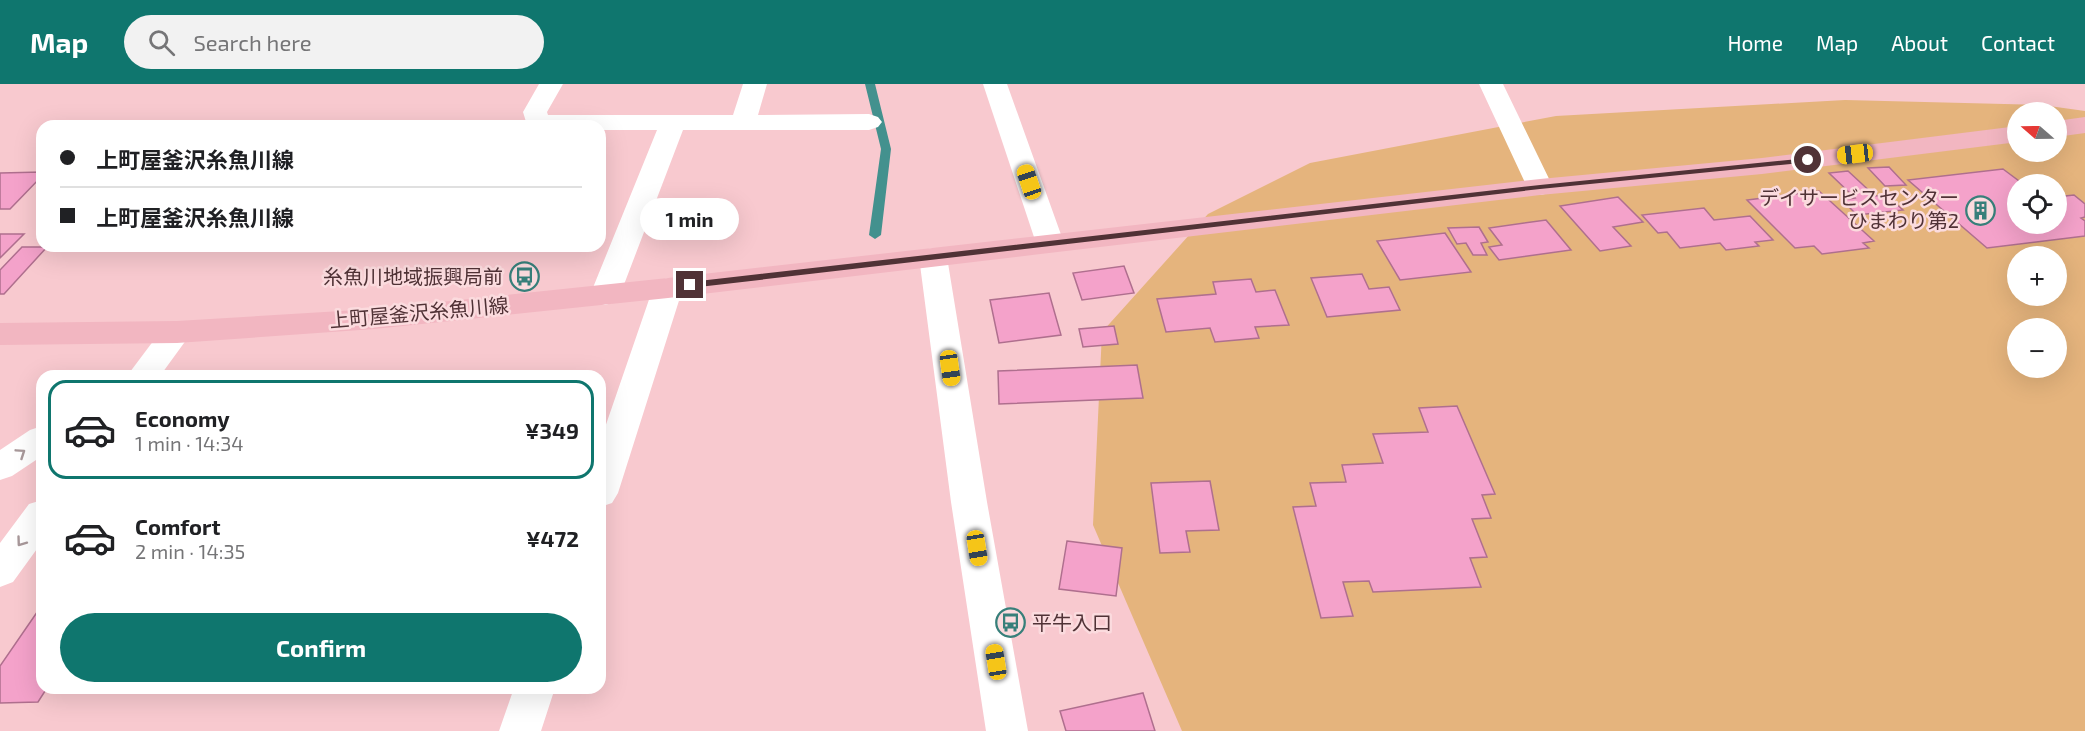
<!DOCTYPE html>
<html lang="en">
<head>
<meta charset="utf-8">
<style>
	:root { --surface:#fff; --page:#f2f2f2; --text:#202124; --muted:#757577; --line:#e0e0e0; --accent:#0f766e }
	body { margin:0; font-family:"Exo 2","Noto Sans JP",sans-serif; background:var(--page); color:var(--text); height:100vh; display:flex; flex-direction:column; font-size:22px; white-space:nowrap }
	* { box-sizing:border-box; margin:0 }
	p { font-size:20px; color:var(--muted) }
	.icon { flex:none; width:33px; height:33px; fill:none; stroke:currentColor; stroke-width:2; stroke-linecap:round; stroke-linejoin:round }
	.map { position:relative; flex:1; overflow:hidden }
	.panel { position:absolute; left:36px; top:286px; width:570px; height:324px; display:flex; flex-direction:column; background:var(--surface); border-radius:18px; box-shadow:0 6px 24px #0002 }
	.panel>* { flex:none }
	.hud { position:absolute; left:36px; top:36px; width:570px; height:132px; border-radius:18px; box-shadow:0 6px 24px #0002; display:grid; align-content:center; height:132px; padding:0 24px; background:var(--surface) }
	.needle { width:39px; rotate:290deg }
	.fabs { position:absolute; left:2007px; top:18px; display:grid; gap:12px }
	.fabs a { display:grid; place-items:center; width:60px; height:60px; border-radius:50%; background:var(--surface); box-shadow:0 6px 24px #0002; font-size:30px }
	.end { position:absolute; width:27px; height:27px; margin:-14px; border:8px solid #503236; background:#fff; box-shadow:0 0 0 3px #fff }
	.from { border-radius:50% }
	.bubble { position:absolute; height:42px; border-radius:21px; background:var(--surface); box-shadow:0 6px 24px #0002; font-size:20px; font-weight:700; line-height:42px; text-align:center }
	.car { position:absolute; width:18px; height:36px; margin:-18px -9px; border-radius:8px; box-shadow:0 0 4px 2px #0007; background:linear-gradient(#f5c518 24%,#345 0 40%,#f5c518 0 76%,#345 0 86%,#f5c518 0) }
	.hud b { display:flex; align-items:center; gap:21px; height:57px; font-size:22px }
	.hud b+b { border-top:2px solid var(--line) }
	.hud i { width:15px; height:15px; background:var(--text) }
	ul { padding:10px 0 0; list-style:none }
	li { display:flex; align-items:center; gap:18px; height:99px; margin:0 12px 9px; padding:0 12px; border:3px solid transparent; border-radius:18px }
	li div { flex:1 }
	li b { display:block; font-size:22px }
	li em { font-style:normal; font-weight:700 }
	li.on { border-color:var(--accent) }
	li>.icon { width:54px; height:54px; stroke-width:1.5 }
	.primary-button { display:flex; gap:12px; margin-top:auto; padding:12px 24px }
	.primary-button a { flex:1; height:69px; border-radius:36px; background:var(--accent); color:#fff; font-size:24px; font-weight:700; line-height:69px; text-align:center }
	header { display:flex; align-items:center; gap:36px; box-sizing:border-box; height:84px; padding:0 30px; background:var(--accent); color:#fff }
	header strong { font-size:28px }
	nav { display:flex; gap:33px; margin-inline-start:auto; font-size:21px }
	.search { width:420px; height:54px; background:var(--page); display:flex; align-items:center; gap:15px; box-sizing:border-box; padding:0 21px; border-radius:33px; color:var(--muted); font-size:22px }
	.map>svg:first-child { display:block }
	.green { fill:#e5b47d; fill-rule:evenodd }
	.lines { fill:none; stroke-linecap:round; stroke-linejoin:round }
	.stream { fill:#43918e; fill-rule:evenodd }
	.building { fill:#f4a2ca; stroke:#af6f8e; stroke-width:1.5 }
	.minor { fill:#fff; fill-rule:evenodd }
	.major { fill:#f2b6c1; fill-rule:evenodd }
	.oneway { stroke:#a8989a }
	.route { fill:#503236 }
	.labels { text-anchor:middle; stroke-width:5; stroke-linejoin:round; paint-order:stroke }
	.poi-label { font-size:20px; fill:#503236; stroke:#fbdbde; text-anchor:end }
	.street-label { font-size:20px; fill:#503236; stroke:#fbdbde }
</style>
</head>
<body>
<header>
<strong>Map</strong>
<div class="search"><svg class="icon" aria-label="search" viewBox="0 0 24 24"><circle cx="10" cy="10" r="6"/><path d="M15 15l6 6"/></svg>Search here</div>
<nav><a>Home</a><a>Map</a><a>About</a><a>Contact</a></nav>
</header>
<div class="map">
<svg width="2085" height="647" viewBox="0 0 2085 647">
	<rect width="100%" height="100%" fill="#f8c9cf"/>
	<path class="green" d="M1845,16L2042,21L2085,27V647H1182L1093,441L1102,248L1208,130L1310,79L1556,32ZM2018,28H2056V68H2018ZM2018,100H2056V140H2018ZM2018,172H2056V212H2018ZM2018,244H2056V284H2018Z"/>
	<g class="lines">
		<path class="stream" d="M865,0H875L891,65L881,151L875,155L869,151L881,65Z"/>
	</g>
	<path class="building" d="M1889,83L1906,101L1885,102L1868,84Z
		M2003,85L2023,100H2018V140H2056V113L2074,111L2085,120V133L2081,134L2085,137V152L1987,164L1908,96Z
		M1848,87L1875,112L1886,111L1903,126L1857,131L1842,116L1855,114L1829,89Z
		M42,88V92L10,125H0V89Z
		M1819,107L1874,157L1863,159L1869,164L1822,170L1814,162L1795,164L1747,116Z
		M1618,113L1643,138L1613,143L1631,162L1600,167L1560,122Z
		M1704,124L1714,136L1750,132L1773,156L1755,158L1759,162L1726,166L1720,159L1680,164L1667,148L1658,149L1642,131Z
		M1546,136L1571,166L1499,176L1489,163L1502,161L1489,144Z
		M1479,143L1488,158L1481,159L1487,171H1473L1466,159L1457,160L1448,144Z
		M1445,149L1471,188L1400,196L1377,157Z
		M0,150H24L0,174Z
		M22,163H47L4,210H0V186Z
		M1124,182L1134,209L1082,216L1073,189Z
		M1362,190L1369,205L1389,203L1400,226L1327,233L1311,194Z
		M1251,195L1256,208L1275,206L1289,241L1255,243L1259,254L1215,258L1210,244L1166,248L1157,215L1216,210L1213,198Z
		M1049,209L1061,251L999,259L990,216Z
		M1114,242L1118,260L1083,263L1079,245Z
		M1137,281L1143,314L999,320L998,287Z
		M1457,322L1495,410L1482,411L1491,434L1472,435L1487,473L1470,474L1481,503L1373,508L1369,497L1343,498L1353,532L1321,534L1293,423L1316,422L1310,399L1346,398L1342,381L1383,379L1373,350L1428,348L1419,324Z
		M1210,397L1219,446L1186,447L1190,468L1160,469L1151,399Z
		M1067,457L1122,464L1116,512L1059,505Z
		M42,521V604H47L38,618L0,619V582Z
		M1143,609L1155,647H1066L1060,627Z"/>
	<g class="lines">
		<path class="minor" d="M539,0H563L547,28L548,31H733L743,0H767L758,31L869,30L878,33L882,38L878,43L869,46H683L620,211L616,218L605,221L594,218L590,211L657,46H600V42L527,41L523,28Z
			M983,0H1007L1064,159L1060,165L1050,168L1040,165L1036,159Z
			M1479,0H1503L1553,103L1550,109L1540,111L1530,109L1527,103Z
			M933,164L943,166L947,173L987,418L1028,647H986L951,418L919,173L923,166Z
			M668,194L679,197L683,204L618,409L612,419L600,423V358L653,204L657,197Z
			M177,237L188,240L192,248L160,292H127L166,240Z
			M42,342V372L12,392L0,396V366L30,346Z
			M42,416V458L13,498L0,503V459L29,420Z
			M514,604H555L541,647H499Z"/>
		<path class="major" d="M2085,33V49L2056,53V37Z
			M2018,42V58L1762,90L1540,111L668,214L374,245L177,259L0,261V239L177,237L374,225L668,194L1540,95L1762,74Z"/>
	</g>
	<defs><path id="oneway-chevron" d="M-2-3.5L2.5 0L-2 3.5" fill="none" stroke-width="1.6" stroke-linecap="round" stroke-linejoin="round" transform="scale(1.5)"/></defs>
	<g class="oneway">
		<use href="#oneway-chevron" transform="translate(21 369) rotate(-34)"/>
		<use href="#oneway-chevron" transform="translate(21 458) rotate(126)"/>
	</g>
	<path class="route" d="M1808,74L1811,75V78L1540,105L690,204L686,201L690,198L1540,101Z"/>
	<defs>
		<symbol id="building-ring" viewBox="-11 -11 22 22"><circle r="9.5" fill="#fbdbde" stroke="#377f7a" stroke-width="1.5"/><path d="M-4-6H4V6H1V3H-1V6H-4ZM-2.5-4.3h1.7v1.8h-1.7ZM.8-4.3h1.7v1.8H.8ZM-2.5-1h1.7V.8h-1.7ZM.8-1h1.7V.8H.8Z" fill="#377f7a"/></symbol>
		<symbol id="bus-ring" viewBox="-11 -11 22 22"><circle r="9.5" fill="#fbdbde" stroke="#377f7a" stroke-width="1.5"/><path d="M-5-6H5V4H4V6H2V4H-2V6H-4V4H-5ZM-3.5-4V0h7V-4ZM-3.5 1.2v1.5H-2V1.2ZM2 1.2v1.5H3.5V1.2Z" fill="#377f7a"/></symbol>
	</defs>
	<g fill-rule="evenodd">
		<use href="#building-ring" x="1964" y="110" width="33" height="33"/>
		<use href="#bus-ring" x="508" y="176" width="33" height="33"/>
		<use href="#bus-ring" x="994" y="522" width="33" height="33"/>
	</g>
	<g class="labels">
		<g class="poi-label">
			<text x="1959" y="121">デイサービスセンター<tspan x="1959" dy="23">ひまわり第2</tspan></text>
			<text x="503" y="200">糸魚川地域振興局前</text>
			<text x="1032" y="546" text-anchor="start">平牛入口</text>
		</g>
		<g class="street-label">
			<text transform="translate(419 229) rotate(-5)" y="7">上町屋釜沢糸魚川線</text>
		</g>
	</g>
</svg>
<div class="fabs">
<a><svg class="needle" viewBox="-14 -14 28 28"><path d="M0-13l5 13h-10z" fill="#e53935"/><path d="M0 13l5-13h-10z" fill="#757577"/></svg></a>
<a><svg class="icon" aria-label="locate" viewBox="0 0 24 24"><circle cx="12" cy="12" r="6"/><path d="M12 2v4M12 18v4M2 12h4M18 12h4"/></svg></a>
<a>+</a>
<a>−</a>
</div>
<i class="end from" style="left:1808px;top:76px"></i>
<i class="end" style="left:690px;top:201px"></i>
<div class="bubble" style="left:640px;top:114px;width:99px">1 min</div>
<i class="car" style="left:1855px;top:70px;rotate:263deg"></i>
<i class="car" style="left:1029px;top:98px;rotate:341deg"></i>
<i class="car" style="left:950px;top:284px;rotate:172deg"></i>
<i class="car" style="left:977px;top:464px;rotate:171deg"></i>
<i class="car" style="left:996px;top:578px;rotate:351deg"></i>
<div class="hud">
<b><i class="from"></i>上町屋釜沢糸魚川線</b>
<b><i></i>上町屋釜沢糸魚川線</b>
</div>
<section class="panel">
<ul>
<li class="on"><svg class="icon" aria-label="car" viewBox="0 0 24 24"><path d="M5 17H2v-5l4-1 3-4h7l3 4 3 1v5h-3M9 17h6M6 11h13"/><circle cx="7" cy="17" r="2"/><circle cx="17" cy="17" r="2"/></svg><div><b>Economy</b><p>1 min · 14:34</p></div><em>¥349</em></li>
<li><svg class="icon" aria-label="car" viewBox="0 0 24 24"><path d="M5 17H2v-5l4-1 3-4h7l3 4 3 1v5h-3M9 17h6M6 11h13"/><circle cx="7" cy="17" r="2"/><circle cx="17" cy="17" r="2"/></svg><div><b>Comfort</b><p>2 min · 14:35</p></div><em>¥472</em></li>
</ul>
<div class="primary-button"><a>Confirm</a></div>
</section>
</div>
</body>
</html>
